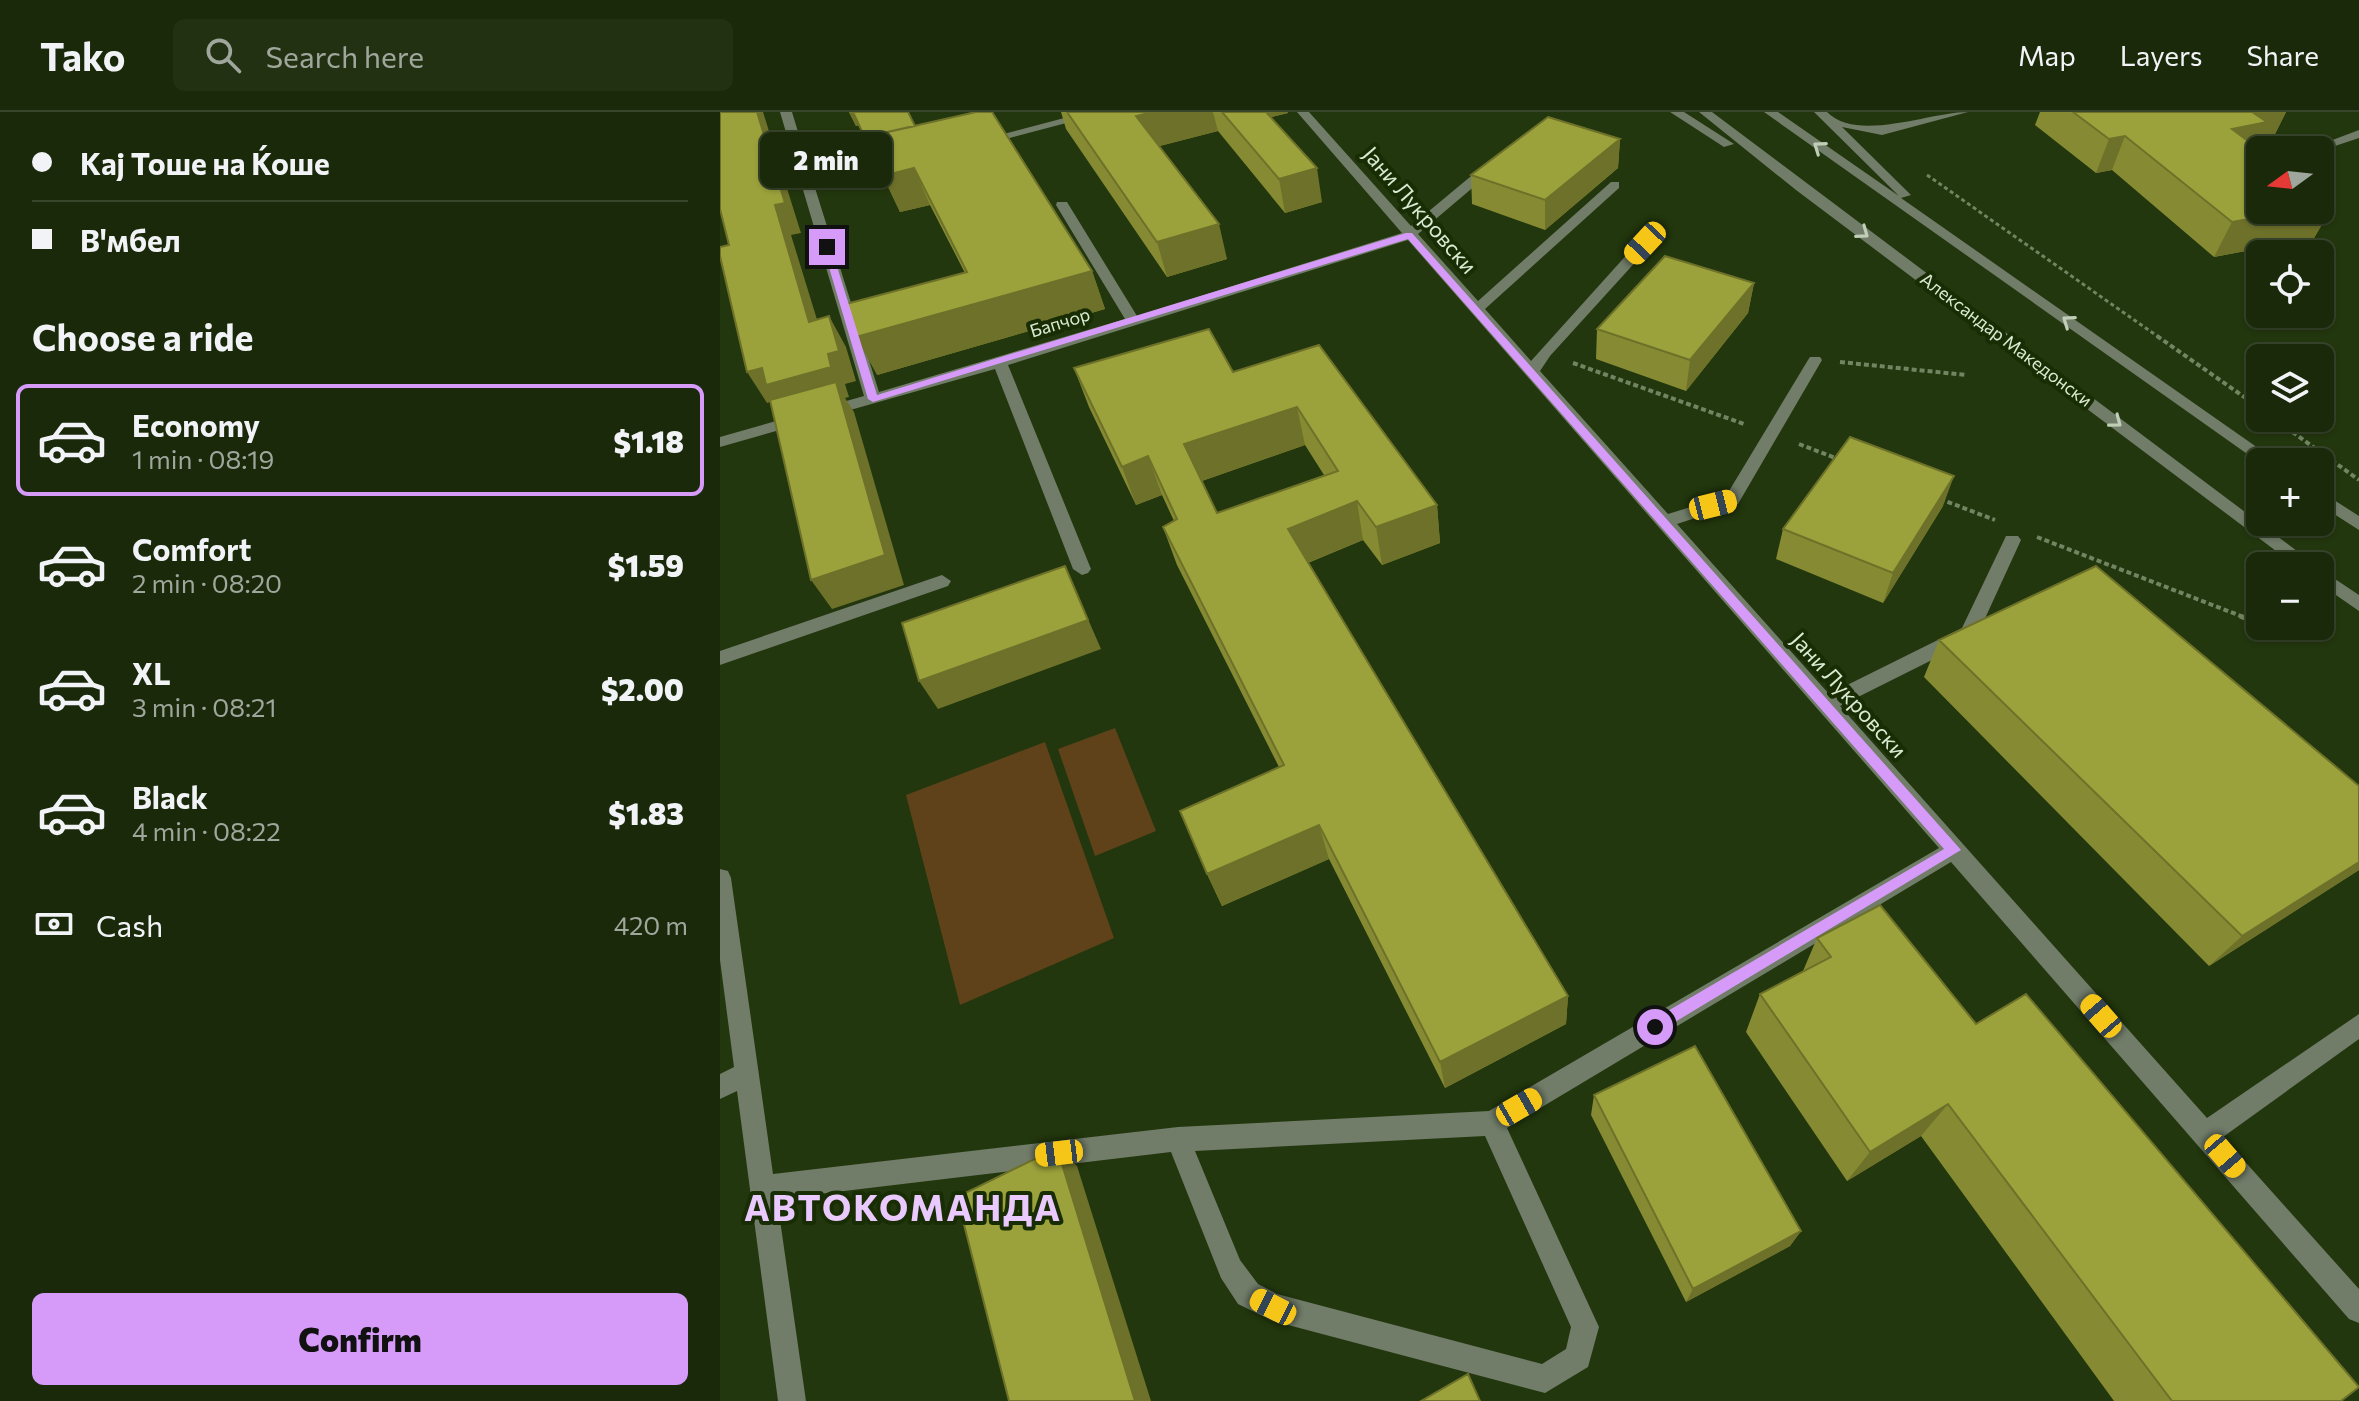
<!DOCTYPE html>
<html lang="en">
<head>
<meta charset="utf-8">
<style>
	:root { --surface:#1a290a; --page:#233113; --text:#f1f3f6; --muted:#9fa69c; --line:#38452b; --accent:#d69bf9 }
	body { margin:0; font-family:Commissioner,sans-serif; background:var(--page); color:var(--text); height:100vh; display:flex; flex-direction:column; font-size:30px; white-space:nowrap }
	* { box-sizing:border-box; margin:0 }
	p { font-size:26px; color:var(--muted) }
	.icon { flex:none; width:44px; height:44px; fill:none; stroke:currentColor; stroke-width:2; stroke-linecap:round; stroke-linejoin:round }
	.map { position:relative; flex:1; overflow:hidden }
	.sheet { display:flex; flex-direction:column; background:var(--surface); width:720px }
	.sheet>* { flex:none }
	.guide { display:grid; align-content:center; height:176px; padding:0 32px; background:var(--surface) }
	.needle { width:52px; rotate:255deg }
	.tools { position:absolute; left:1526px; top:24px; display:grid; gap:16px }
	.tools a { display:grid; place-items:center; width:88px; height:88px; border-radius:12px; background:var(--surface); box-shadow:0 2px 6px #0004,0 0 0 2px var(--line); font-size:40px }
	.end { position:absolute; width:36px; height:36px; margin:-18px; border:10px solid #d69bf9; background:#111; box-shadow:0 0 0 4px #111 }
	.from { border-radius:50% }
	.bubble { position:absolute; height:56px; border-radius:12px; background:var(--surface); box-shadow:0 2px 6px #0004,0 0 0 2px var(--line); font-size:26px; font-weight:800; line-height:56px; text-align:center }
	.car { position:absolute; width:24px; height:48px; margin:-24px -12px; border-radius:10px; box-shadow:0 0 6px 2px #0007; background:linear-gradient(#f5c518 24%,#345 0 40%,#f5c518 0 76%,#345 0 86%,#f5c518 0) }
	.guide b { display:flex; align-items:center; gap:28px; height:76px; font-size:30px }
	.guide b+b { border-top:2px solid var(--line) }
	.guide i { width:20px; height:20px; background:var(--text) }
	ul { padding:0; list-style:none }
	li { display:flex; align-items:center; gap:24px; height:112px; margin:0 16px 12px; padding:0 16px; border:4px solid transparent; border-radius:12px }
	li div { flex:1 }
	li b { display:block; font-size:30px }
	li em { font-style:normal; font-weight:800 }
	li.active { border-color:var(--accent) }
	li>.icon { width:72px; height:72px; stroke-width:1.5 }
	h2 { padding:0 32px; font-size:36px; line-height:96px }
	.pay { display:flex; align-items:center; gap:20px; height:88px; padding:0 32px; font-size:30px }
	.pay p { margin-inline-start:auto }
	.action { display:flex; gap:16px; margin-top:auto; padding:16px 32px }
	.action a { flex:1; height:92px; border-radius:12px; background:var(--accent); color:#111; font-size:32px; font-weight:800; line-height:92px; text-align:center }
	header { display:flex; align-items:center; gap:48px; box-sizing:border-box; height:112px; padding:0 40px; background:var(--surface); border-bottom:2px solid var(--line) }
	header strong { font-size:38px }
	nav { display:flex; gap:44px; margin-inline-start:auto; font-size:28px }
	.search { width:560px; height:72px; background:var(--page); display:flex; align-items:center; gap:20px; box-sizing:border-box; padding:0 28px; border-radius:12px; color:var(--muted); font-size:30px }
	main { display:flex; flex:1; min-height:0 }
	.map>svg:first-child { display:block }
	.green { fill:#5f421a }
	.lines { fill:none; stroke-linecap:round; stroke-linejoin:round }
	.path-far2 { stroke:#728462; stroke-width:3; stroke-dasharray:4 3; stroke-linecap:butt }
	.path-far1 { stroke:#728462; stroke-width:4; stroke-dasharray:5 3; stroke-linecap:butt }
	.path { stroke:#728462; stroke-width:5; stroke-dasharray:6 4; stroke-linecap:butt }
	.minor { fill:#717c69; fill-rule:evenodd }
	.wall { fill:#868b33; fill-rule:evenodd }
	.shaded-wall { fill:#6d7129 }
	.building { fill:#9ca23b; stroke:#6d7129; stroke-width:2; fill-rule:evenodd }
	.oneway { stroke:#c0ceb8 }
	.route { fill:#d69bf9 }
	.labels { text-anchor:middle; stroke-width:8; stroke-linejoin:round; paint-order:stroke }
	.far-street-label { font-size:18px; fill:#dbead2; stroke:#182d03 }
	.street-label { font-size:22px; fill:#dbead2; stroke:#182d03 }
	.near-district-label { font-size:36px; font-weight:bold; letter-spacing:2px; fill:#eac9ff; stroke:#182d03 }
</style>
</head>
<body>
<header>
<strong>Tako</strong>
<div class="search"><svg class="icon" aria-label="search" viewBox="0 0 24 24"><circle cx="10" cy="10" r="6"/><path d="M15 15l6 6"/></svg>Search here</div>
<nav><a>Map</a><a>Layers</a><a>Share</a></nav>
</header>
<main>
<section class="sheet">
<div class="guide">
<b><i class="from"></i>Кај Тоше на Ќоше</b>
<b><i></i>В'мбел</b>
</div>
<h2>Choose a ride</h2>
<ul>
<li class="active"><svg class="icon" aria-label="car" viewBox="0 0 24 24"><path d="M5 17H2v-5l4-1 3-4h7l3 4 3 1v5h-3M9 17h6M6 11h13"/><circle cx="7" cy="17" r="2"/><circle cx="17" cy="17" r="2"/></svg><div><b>Economy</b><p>1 min · 08:19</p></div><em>$1.18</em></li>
<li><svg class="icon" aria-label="car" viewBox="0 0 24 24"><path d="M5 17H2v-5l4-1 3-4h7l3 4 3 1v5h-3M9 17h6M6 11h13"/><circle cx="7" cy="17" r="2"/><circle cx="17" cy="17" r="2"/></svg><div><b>Comfort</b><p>2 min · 08:20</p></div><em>$1.59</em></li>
<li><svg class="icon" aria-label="car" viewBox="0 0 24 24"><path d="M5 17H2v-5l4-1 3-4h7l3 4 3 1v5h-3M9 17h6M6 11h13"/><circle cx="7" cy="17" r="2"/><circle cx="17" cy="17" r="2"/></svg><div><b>XL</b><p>3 min · 08:21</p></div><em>$2.00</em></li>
<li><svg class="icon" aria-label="car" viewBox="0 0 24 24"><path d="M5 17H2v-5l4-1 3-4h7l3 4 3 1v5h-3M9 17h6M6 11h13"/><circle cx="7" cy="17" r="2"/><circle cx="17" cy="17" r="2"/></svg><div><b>Black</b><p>4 min · 08:22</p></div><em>$1.83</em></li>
</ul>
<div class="pay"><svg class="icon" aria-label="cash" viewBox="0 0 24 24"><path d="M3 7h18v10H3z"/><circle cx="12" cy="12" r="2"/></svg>Cash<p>420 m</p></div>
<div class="action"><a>Confirm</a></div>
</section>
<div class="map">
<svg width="1639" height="1289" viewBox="0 0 1639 1289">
	<rect width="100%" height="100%" fill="#22370d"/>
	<path class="green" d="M395,616L436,719L375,744L338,637Z
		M325,630L394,826L240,893L186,683Z"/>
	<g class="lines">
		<path class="path-far2" d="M1207,63L1440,226"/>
		<path class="path-far1" d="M1437,224L1540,296
			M1120,250L1246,263
			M853,251L1024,312
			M1553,306L1639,368
			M1079,332L1118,347
			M1220,387L1275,408
			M1317,425L1526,506"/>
		<path class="path" d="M1520,504L1540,512
			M1546,514L1579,527"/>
		<path class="minor" d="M60,0H72L93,69L185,45L191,49L95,76L159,280L405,207L336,93L337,90H347L417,204L682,121L577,0H589L691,114L768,50H776V56L698,122L758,189L891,70H899V76L765,197L811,249L920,128H930V134L830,244L820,259L948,402L1006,384L1088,248L1090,245H1100L1102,248L1018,392L957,412L1109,582L1242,516L1286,424H1298L1301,428L1256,526L1120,594L1487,1006L1639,902V927L1503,1025L1639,1177V1211L1629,1207L1231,750L787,1016L879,1215L868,1255L825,1281L553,1209L518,1192L501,1166L451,1040L57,1087L86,1289H58L17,979L0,987V962L14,955L0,848V757L8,759L11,766L53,1062L458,1015L769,999L1219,736L688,128L288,253L371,457L368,461L362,463L353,457L275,257L0,335V325L144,284ZM765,1024L851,1215L846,1237L822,1252L557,1182L538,1172L520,1148L475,1039Z
			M367,0H388L263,33L257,29Z
			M950,0H964L1014,32L1004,35Z
			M979,0H992L1597,454H1576L1076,78Z
			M1044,0H1058L1179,84L1094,0H1107C1138,31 1209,0 1248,0L1162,23L1122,15L1191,83L1181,86L1558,350L1540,351Z
			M1639,18V26L1600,39L1586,38Z
			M1600,379L1639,404V418L1600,393Z
			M1600,457L1639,483V499L1600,472Z
			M222,463L231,469L228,474L0,553V539Z"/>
	</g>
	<path class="wall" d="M129,0L195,14L372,159L385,197L157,263L245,161L210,93L180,100L139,13L136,14Z
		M341,0H568V1L551,5L602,90L565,101L498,19L439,34L507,147L447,165L346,17Z
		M1320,0H1566L1553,26L1537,29L1535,34L1614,92L1594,126L1494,145L1392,58L1376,61L1315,13Z
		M900,27L898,56L825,118L752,92L751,63Z
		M1034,171L1028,201L966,279L876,247L877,217Z
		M599,233L717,393L720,431L662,453L643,428L588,451L848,884L846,912L725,976L609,747L502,794L487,762L559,655L457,453L443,415L454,409L442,383L416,393L369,295L354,256L513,260ZM585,333L604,363L497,401L482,369Z
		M1223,394L1163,491L1056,447L1063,417Z
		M1219,528L1639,674V758L1489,854L1204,565Z
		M1097,826L1256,912L1621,1289H1394L1201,1024L1127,1069L1026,920L1040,882L1083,859Z
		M874,983L1081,1119L1070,1134L966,1190L871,1003Z"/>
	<path class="shaded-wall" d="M37,0H43L81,121L71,123L107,240L89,210L55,93Z
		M129,0H133L139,13L136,14Z
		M433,0H493L498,19L425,38L416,4Z
		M530,0H568V1L532,10Z
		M1532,0H1566L1553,26L1537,29L1530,43L1512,17Z
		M1405,24L1392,58L1376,61L1389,27Z
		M900,27L898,56L825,118V88Z
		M194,56L210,93L180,100L163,64Z
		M597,56L602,90L565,101L559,67Z
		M1614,92L1594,126L1494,145L1512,110L1579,98H1600V94Z
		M499,112L507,147L447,165L437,130Z
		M372,159L385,197L157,263L136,225Z
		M1034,171L1028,201L966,279L970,248Z
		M109,204L126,235L136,269L125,272L129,285L125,286L134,300L184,473L112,497L91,468L56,288L47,291L27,260L42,256Z
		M577,295L585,333L476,371L464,332Z
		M428,344L442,383L416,393L402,355Z
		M1234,364L1223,394L1163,491L1173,461Z
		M637,389L643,428L577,455L568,417Z
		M717,393L720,431L662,453L656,415Z
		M345,454L381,537L218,597L199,569Z
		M599,713L609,747L502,794L487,762Z
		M1639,750V758L1489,854L1522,824Z
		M848,884L846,912L725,976L720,950Z
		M1228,992L1201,1024L1127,1069L1150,1040Z
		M337,1036L357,1054L431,1289H415Z
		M1081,1119L1070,1134L966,1190L973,1177Z"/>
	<path class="building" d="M0,0H37L65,91L55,93L89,210L109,204L119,239L108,242L111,255L46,273L42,256L27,260L0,144V135L9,133L0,97Z
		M133,0H188L195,14L145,25L147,30Z
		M256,0H272L372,159L136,225L126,192L247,160L194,56L163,64L145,25Z
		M347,0H433L416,4L499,112L437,130Z
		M502,0H546L597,56L559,67Z
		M1353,0H1532L1547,10L1512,17L1540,38V98H1579L1512,110L1405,24L1389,27Z
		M828,5L900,27L825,88L751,63Z
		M1600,82L1614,92L1600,94Z
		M945,144L1034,171L970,248L877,217Z
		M489,217L513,260L599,233L717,393L656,415L637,389L568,417L848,884L720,950L599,713L487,762L460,699L564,653L443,415L457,407L428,344L402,355L354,256ZM577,295L618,359L497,401L464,332Z
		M116,270L165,443L91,468L50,288Z
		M1130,325L1234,364L1173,461L1063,417Z
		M345,454L368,508L199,569L182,511Z
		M1376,454L1639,674V750L1522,824L1219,528Z
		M1160,793L1256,912L1306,882L1639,1275L1621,1289H1452L1228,992L1150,1040L1040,882L1111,845L1097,826Z
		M975,934L1081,1119L973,1177L874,983Z
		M337,1036L415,1289H289L237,1085Z
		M748,1262L760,1289H701Z"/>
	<defs><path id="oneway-chevron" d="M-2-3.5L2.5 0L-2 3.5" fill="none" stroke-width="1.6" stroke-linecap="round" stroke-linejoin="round" transform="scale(2)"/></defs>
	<g class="oneway">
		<use href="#oneway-chevron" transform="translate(1099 35) rotate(-145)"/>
		<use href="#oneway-chevron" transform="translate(1143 121) rotate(36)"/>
		<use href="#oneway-chevron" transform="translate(1348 209) rotate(-145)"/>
		<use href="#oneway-chevron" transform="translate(1396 310) rotate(37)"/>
	</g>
	<path class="route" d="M686,121H692L1241,738L935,922L929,920V910L1224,737L688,127L153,290L148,287L103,135H111L157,283Z"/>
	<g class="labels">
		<g class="far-street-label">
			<text transform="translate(340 211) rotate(-17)" y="6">Бапчор</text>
			<text transform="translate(1286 228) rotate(37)" y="6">Александар Македонски</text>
		</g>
		<g class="street-label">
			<text transform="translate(700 98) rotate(49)" y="8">Јани Лукровски</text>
			<text transform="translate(1129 583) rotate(48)" y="8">Јани Лукровски</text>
		</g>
		<g class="near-district-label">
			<text x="183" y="1109">АВТОКОМАНДА</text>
		</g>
	</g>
</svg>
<div class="tools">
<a><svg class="needle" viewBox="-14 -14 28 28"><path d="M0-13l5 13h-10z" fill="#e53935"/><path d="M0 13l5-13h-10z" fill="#9fa69c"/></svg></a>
<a><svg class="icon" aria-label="locate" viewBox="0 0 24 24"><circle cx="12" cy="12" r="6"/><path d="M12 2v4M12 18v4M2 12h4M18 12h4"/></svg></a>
<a><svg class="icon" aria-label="layers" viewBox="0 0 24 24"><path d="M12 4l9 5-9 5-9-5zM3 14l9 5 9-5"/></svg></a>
<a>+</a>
<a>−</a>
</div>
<i class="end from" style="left:935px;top:915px"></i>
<i class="end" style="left:107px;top:135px"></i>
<div class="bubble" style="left:40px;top:20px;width:132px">2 min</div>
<i class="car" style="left:925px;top:131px;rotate:223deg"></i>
<i class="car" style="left:993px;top:393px;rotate:76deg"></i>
<i class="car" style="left:1381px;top:904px;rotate:319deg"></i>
<i class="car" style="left:799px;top:995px;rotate:60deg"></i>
<i class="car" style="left:339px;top:1041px;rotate:263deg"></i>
<i class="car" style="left:1505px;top:1044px;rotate:139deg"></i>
<i class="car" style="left:553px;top:1195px;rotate:297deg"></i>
</div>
</main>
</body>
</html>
